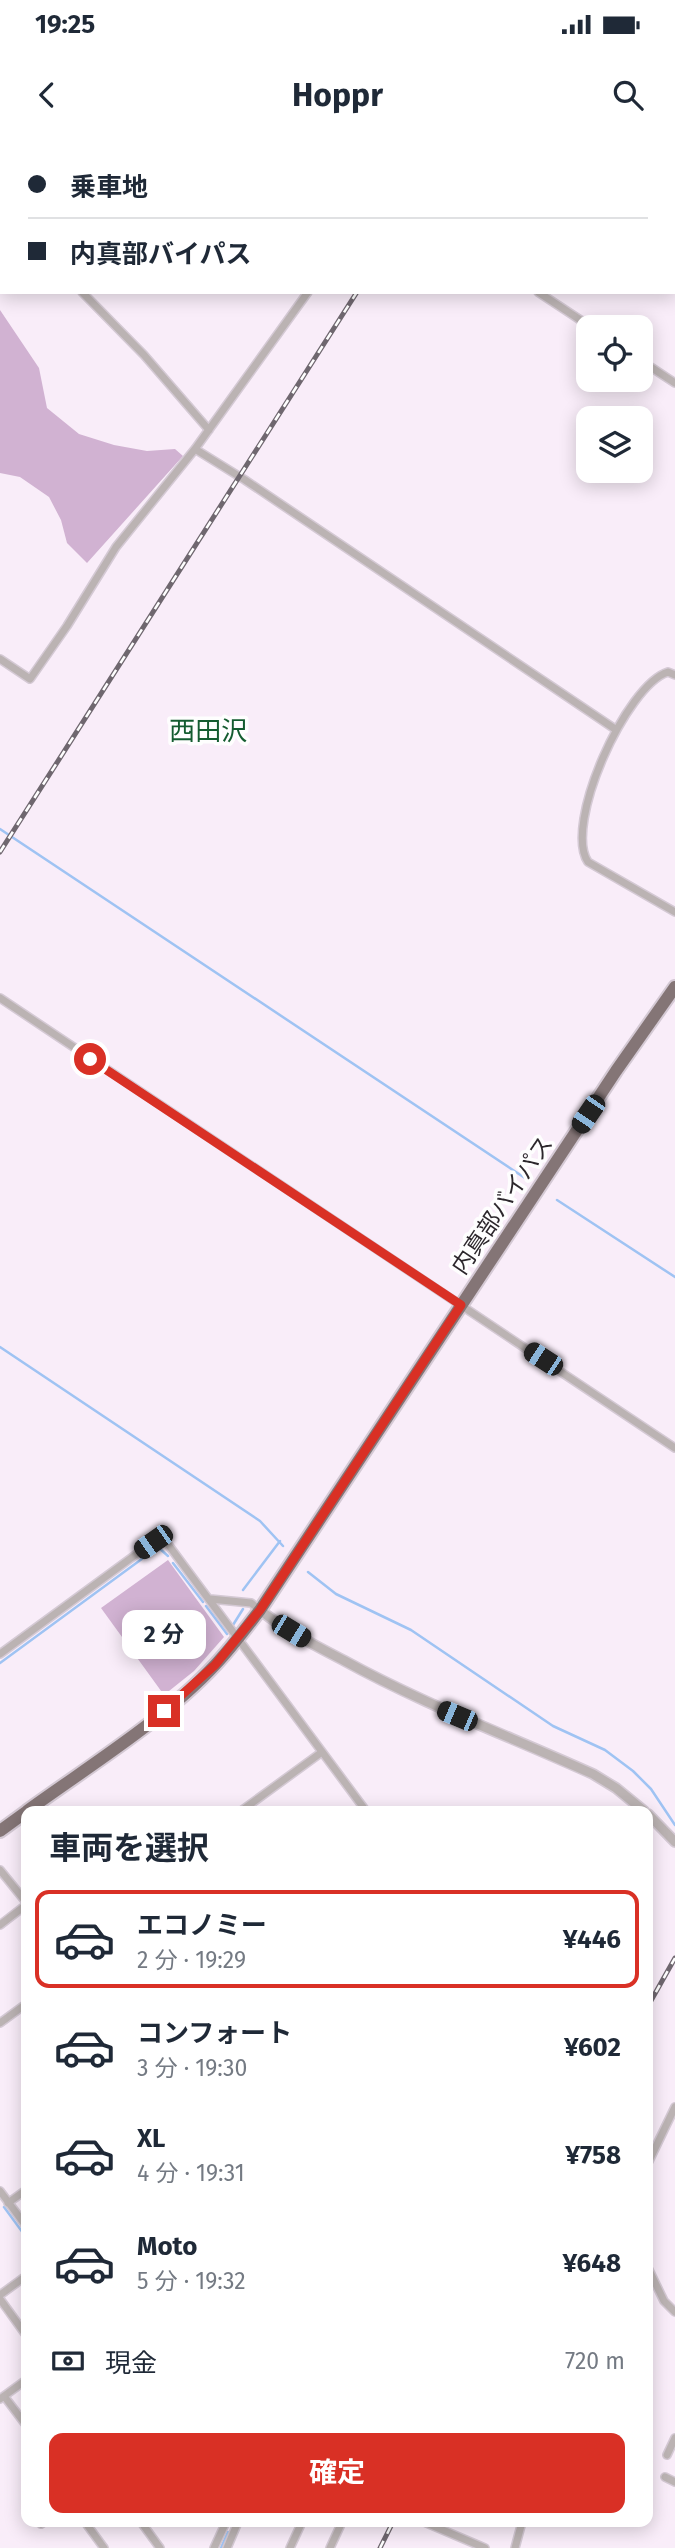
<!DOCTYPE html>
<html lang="ja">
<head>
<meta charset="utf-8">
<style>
	:root { --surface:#fff; --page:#f2f2f3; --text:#1f2937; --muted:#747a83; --line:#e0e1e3; --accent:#d93025 }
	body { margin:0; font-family:"Fira Sans","Noto Sans JP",sans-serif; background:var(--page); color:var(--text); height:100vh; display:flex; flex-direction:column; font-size:26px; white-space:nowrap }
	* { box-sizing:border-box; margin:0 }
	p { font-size:23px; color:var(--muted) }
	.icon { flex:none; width:38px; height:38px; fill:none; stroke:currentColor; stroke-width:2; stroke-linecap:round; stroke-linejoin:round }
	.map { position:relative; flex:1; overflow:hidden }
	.drawer { position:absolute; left:21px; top:1666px; width:632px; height:721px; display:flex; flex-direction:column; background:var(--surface); border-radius:14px; box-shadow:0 4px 18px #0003 }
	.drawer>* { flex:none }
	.guide { position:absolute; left:0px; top:0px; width:676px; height:154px; box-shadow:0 4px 18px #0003; display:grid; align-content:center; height:154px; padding:0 28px; background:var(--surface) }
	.tools { position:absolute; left:576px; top:175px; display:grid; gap:14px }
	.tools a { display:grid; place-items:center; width:77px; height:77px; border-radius:14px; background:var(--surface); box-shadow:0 4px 18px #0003; font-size:35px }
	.end { position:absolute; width:32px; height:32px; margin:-16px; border:9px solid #d93025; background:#fff; box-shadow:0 0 0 4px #fff }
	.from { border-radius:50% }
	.bubble { position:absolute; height:49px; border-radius:14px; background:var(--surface); box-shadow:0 4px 18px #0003; font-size:23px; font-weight:700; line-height:49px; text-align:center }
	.car { position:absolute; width:21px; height:42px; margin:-21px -10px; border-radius:9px; box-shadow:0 0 5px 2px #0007; background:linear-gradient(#222 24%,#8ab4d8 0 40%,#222 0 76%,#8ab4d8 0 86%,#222 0) }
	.guide b { display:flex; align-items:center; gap:24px; height:66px; font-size:26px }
	.guide b+b { border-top:2px solid var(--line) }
	.guide i { width:18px; height:18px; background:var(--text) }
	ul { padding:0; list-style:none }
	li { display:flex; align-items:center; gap:21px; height:98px; margin:0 14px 10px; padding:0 14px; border:4px solid transparent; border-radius:14px }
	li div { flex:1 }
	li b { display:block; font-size:26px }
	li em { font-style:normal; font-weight:700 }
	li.on { border-color:var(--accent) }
	li>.icon { width:63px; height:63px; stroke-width:1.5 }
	h2 { padding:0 28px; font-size:32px; line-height:84px }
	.pay { display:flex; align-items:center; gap:18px; height:77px; padding:0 28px; font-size:26px }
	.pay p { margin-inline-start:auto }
	.button { display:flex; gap:14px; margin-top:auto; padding:14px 28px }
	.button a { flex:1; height:80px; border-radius:14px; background:var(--accent); color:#fff; font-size:28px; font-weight:700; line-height:80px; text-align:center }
	.status { display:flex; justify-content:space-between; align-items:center; height:49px; padding:0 35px; background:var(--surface); direction:ltr }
	.status svg { height:19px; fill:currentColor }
	header { display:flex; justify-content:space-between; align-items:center; height:91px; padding:0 28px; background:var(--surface); font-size:32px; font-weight:700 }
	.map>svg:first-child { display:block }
	.green { fill:#d1b2d2 }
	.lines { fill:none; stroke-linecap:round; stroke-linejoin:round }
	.stream { stroke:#9fc3f3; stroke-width:2.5 }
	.minor-casing { stroke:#d4c9d4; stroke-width:10 }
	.tertiary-casing { stroke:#d4c9d4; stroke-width:12 }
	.trunk-casing { stroke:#d4c9d4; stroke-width:16 }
	.minor { stroke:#bbb3b3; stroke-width:7 }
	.tertiary { stroke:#bbb3b3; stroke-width:9 }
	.trunk { stroke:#847576; stroke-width:12 }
	.rail-casing { stroke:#6f676f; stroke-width:5 }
	.rail { stroke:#fefefe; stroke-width:2.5; stroke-dasharray:8; stroke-linecap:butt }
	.route { stroke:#d93025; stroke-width:9 }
	.labels { text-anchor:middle; stroke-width:7; stroke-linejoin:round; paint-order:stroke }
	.street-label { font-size:23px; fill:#2c272c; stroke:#fefefe }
	.quarter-label { font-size:26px; fill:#145c30; stroke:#fefefe }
</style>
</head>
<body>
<div class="status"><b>19:25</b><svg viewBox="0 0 49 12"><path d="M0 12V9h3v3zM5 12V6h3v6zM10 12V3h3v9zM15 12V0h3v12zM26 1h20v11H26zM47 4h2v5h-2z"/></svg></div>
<header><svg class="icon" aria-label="back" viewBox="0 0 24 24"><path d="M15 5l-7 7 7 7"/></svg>Hoppr<svg class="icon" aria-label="search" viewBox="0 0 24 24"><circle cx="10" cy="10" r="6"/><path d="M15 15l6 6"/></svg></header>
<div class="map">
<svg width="675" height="2408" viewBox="0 0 675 2408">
	<rect width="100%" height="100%" fill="#f9edf9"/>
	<path class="green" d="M57,0H192L193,2H59Z
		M0,170L39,228L47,268L79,294L114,305L147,311L175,309L183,316L87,423L67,403L61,380L49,357L20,337L0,333Z
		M168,1420L224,1497L194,1531L164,1555L101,1468Z"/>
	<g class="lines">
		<path class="stream" d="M0,689L528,1040
			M557,1060L675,1137
			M0,1207L260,1381L283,1406
			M173,1423L203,1462
			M308,1432L336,1454L411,1490L553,1586L605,1610L633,1631L651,1649L675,1685
			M243,1450L280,1401
			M206,1466L227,1494
			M233,1485L243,1469
			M0,1523L154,1410L159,1408L168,1416
			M4,2067L26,2097
			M221,2408L228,2392"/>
		<defs>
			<path id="minor" d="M417,2L419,0
				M0,63L2,65
				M82,152L144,215L209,290
				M538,152L591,187
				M640,220L675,243
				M195,309L245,340L615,589
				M0,519L30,539L67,486L116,407L195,309L308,152
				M675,535L668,532C626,545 563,685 588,722L675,772
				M0,858L675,1308
				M210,1459L251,1463L260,1470
				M0,1514L153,1402L167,1403L366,1671
				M241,1671L322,1612
				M0,1730L26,1762
				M0,1785L26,1765
				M0,1883L26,1864
				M648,2023L675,1967
				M0,2051L26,2086
				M8,2063L26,2050
				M648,2128L664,2161L675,2172
				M0,2155L26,2136
				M0,2159L26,2195
				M4,2256L26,2285
				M0,2259L26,2240
				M667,2315L675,2298
				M665,2337L675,2342
				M85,2382L104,2408
				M141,2382L160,2408
				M424,2382L485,2408
				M41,2384L44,2382
				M214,2408L226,2382
				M227,2408L238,2382
				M290,2408L302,2382
				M330,2408L342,2382
				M515,2408L522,2382"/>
			<path id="tertiary" d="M260,1470C285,1490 314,1505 343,1520C423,1564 509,1596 593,1634L616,1648L644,1671
				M648,1674L675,1702"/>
			<path id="trunk" d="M27,1671C89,1626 164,1580 216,1524C232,1507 246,1488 260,1470L616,931L675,847
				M0,1691L26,1672"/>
		</defs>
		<use href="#minor" class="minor-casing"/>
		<use href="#tertiary" class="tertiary-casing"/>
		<use href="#trunk" class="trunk-casing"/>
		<use href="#minor" class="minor"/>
		<use href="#tertiary" class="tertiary"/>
		<use href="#trunk" class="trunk"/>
		<defs>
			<path id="rail" d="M454,2L455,0
				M0,712L357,152
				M648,1866L675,1818
				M380,2408L393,2382"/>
		</defs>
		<use href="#rail" class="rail-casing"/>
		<use href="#rail" class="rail"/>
	</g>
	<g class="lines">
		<path class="route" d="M90,919L461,1165L260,1470L215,1525L164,1571"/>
	</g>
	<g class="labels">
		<g class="street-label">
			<text transform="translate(502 1065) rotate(-56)" y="8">内真部バイパス</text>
		</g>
		<g class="quarter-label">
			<text x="208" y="600">西田沢</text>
		</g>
	</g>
</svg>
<div class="tools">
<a><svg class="icon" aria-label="locate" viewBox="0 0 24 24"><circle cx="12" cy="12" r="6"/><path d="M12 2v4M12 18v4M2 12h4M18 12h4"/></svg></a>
<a><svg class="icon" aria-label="layers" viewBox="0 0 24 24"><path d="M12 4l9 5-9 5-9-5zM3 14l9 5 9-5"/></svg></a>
</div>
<i class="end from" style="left:90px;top:919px"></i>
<i class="end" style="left:164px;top:1571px"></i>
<div class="bubble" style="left:122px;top:1470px;width:84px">2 分</div>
<i class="car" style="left:588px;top:974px;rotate:214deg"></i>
<i class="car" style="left:543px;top:1219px;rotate:303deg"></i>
<i class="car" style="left:153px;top:1402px;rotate:235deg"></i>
<i class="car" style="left:291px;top:1491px;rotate:121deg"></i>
<i class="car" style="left:457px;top:1576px;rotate:293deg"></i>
<div class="guide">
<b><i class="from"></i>乗車地</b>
<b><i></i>内真部バイパス</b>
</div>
<section class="drawer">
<h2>車両を選択</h2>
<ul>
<li class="on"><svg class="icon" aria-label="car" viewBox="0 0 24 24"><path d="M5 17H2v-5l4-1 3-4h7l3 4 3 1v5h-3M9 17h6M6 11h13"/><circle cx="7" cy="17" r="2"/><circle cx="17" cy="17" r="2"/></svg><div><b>エコノミー</b><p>2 分 · 19:29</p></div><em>¥446</em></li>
<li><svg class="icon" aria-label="car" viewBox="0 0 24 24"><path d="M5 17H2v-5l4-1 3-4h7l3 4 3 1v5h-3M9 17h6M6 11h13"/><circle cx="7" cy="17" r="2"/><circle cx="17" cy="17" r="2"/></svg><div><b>コンフォート</b><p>3 分 · 19:30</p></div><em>¥602</em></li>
<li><svg class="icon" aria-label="car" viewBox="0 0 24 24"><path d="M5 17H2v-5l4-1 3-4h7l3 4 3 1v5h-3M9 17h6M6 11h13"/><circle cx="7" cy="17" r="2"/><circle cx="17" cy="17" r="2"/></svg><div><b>XL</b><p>4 分 · 19:31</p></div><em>¥758</em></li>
<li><svg class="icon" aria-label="car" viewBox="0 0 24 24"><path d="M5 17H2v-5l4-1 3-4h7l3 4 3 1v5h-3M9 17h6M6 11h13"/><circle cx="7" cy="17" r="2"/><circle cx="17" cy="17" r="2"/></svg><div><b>Moto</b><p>5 分 · 19:32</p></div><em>¥648</em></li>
</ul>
<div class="pay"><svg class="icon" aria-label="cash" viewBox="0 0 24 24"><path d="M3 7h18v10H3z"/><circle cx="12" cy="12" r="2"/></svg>現金<p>720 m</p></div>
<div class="button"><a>確定</a></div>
</section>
</div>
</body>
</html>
